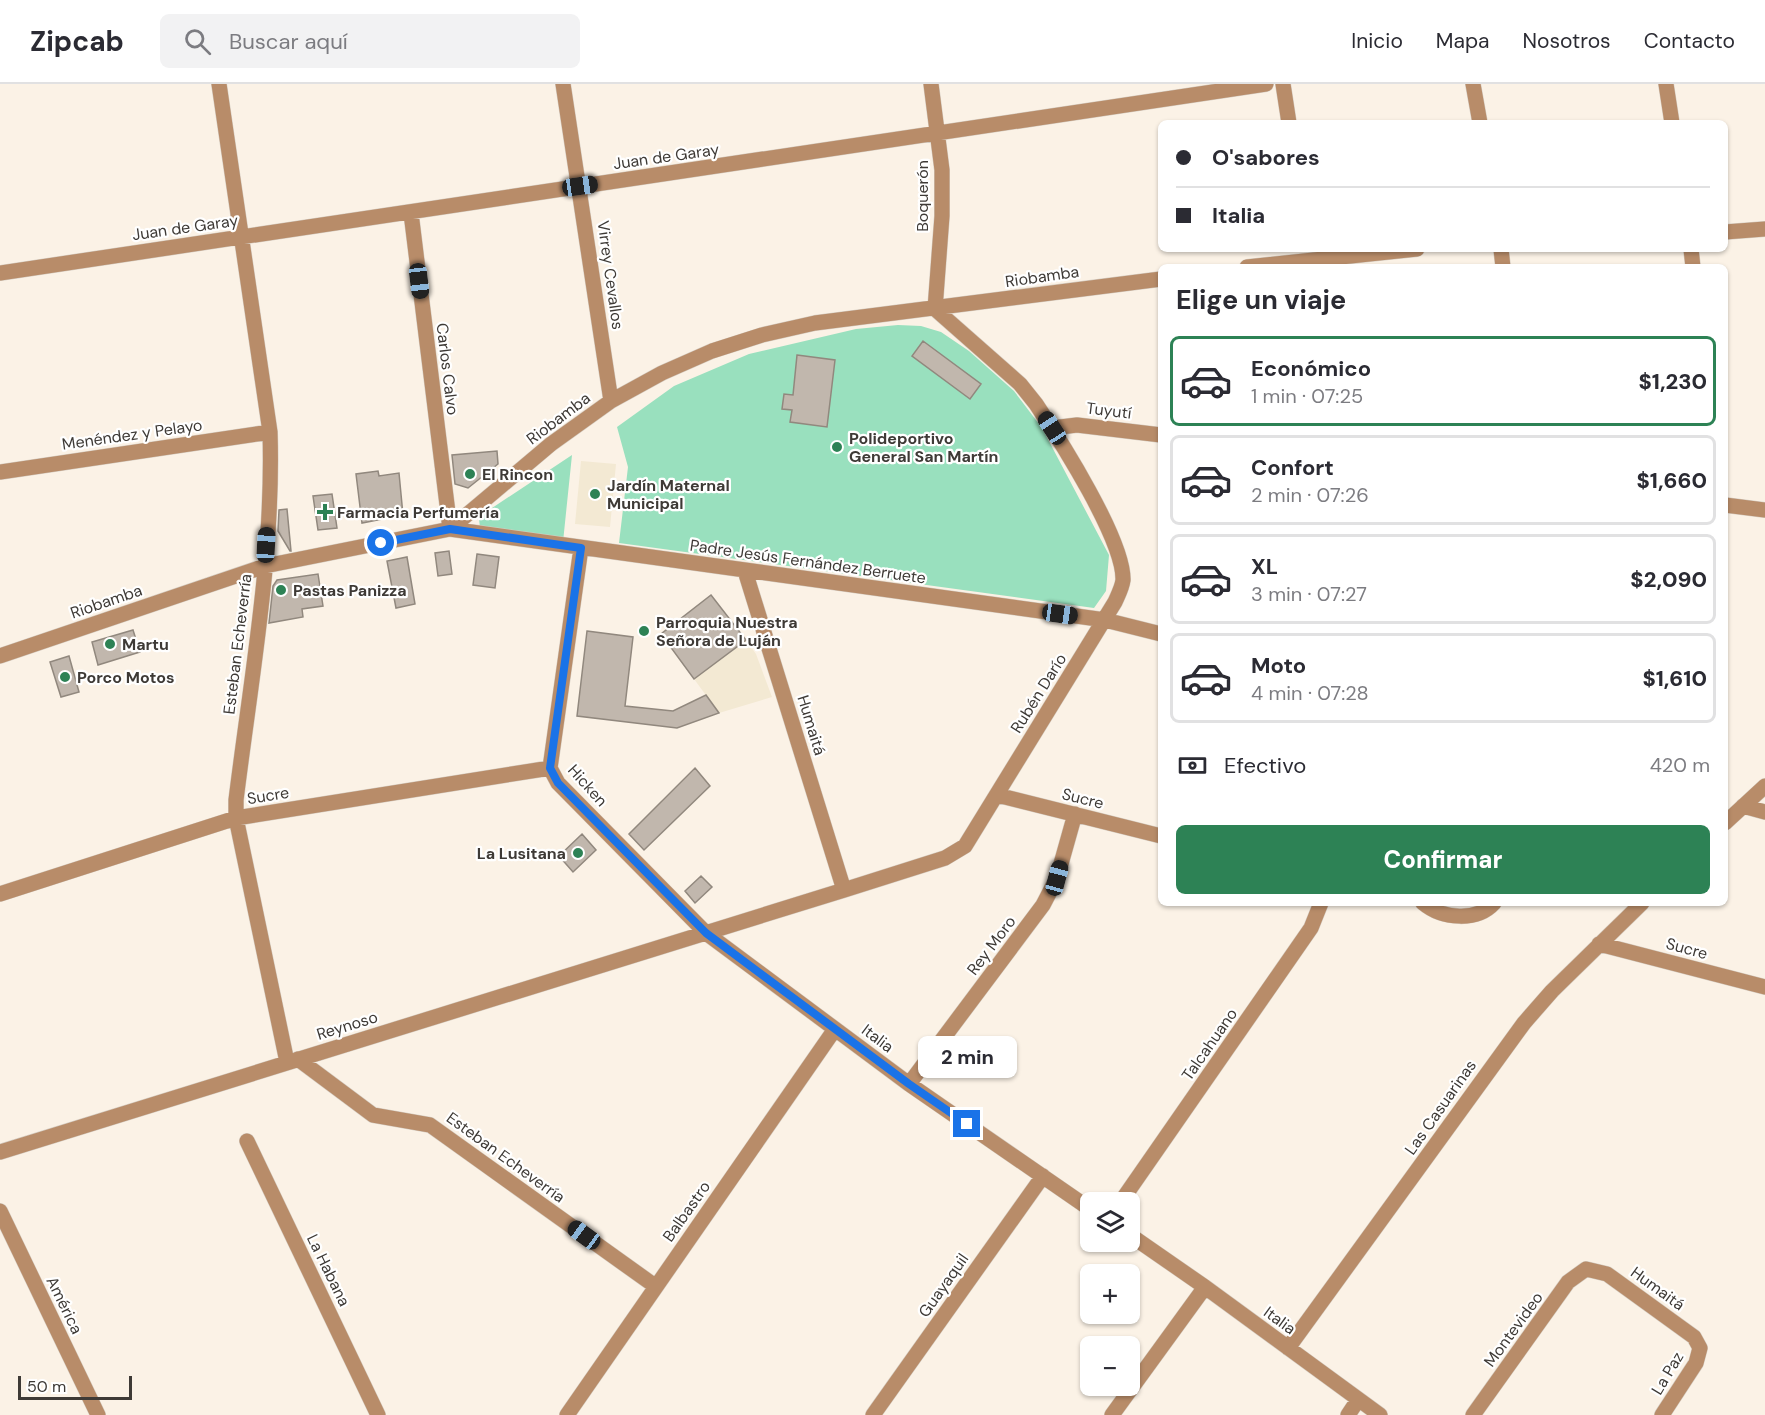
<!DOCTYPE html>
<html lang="es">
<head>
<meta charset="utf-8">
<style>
	:root { --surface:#fff; --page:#f2f2f3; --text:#2b2b33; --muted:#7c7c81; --line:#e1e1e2; --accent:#2d8255 }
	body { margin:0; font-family:"DM Sans",sans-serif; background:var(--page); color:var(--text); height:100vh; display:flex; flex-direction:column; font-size:22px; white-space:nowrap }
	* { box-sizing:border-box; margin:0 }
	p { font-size:20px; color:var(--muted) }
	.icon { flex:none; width:33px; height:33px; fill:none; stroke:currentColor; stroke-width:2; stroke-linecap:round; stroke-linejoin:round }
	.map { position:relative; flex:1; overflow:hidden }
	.drawer { position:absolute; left:1158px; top:180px; width:570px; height:642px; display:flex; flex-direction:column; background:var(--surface); border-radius:9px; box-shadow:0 2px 4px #0004 }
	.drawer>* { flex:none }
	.guide { position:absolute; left:1158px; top:36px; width:570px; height:132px; border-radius:9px; box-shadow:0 2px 4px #0004; display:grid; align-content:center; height:132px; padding:0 18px; background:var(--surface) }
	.buttons { position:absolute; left:1080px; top:1108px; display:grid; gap:12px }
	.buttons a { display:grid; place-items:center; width:60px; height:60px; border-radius:9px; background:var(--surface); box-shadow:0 2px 4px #0004; font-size:30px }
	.scale { position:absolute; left:18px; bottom:15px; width:114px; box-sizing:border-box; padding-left:6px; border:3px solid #3e3a36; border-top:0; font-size:16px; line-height:21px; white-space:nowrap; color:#3e3a36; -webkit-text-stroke:4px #fff; paint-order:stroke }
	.end { position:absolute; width:27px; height:27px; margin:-14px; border:8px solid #1a73e8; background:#fff; box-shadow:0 0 0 3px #fff }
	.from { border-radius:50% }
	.bubble { position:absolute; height:42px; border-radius:9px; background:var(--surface); box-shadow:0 2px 4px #0004; font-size:20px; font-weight:800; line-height:42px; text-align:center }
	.car { position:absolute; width:18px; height:36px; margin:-18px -9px; border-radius:8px; box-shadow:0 0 4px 2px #0007; background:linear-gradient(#222 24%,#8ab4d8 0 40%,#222 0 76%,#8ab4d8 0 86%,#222 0) }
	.guide b { display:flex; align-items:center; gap:21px; height:57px; font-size:22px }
	.guide b+b { border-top:2px solid var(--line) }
	.guide i { width:15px; height:15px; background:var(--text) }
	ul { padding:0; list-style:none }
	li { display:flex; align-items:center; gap:18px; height:90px; margin:0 12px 9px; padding:0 6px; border:3px solid var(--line); border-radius:9px }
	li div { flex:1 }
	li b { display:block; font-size:22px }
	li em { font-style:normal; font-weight:800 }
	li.on { border-color:var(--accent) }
	li>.icon { width:54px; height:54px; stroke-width:1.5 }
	h2 { padding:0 18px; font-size:27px; line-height:72px }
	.pay { display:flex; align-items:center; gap:15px; height:66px; padding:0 18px; font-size:22px }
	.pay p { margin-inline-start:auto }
	.cta { display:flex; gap:12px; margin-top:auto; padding:12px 18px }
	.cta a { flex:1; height:69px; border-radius:9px; background:var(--accent); color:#fff; font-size:24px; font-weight:800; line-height:69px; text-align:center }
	header { display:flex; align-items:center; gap:36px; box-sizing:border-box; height:84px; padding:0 30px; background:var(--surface); border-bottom:2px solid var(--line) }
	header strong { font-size:28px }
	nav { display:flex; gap:33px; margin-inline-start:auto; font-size:21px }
	.search { width:420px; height:54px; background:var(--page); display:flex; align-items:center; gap:15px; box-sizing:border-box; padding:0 21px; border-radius:9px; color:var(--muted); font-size:22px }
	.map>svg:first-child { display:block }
	.education { fill:#f3e9d3 }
	.green { fill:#99e0be }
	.building { fill:#c1b7ad; stroke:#91887e; stroke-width:1.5 }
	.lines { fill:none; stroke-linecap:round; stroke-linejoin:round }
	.minor-casing { stroke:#d5cdc3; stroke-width:16 }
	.minor { stroke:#b88c69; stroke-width:15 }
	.route { stroke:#1a73e8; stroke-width:8 }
	.poi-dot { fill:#2d8255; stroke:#fff; stroke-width:2 }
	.labels { text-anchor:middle; stroke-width:4.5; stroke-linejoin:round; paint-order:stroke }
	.street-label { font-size:16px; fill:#3e3a36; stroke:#fff }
	.poi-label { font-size:16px; font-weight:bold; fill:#3e3a36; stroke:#fff; text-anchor:start }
</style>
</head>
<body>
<header>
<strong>Zipcab</strong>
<div class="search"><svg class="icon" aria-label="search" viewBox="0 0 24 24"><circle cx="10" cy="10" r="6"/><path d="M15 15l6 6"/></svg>Buscar aquí</div>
<nav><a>Inicio</a><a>Mapa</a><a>Nosotros</a><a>Contacto</a></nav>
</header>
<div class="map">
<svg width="1765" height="1331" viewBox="0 0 1765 1331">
	<rect width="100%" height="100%" fill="#fbf2e6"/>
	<path class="education" d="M581,377L616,380L610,443L575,440Z
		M746,556L756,570L772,613L719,629L694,595Z"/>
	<path class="green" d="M898,241L921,242L941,248L969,267L1014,307L1042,344L1109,471L1106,507L1094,524L619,459L628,383L617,343L674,302L749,270L856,245Z
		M572,371L563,458L480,444L479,435L483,430Z"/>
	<path class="building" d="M923,257L981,300L970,315L912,272Z
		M797,271L835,276L827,343L790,338L792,326L782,325L784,310L793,311Z
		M497,367L498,380L468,404L455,400L452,371Z
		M378,387L379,392L399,389L403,431L362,439L356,390Z
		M332,410L337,444L318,446L313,412Z
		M287,425L291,467H290L278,447L279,426Z
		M449,467L452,490L438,492L435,469Z
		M477,470L499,473L495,504L473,501Z
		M407,473L415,520L396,524L387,477Z
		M318,490L323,522L302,525L303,533L269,539L273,502L277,496Z
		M711,511L746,556L694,595L661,550Z
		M133,546L140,568L98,581L92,558Z
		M587,547L633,553L625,622L673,627L706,611L719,629L677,644L577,632Z
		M69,572L79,608L61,613L50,578Z
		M695,684L710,702L644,766L629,750Z
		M582,750L596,766L573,788L559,772Z
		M701,792L712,803L695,819L685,807Z"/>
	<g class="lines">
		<defs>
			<path id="minor" d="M219,0L270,348C274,471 251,594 236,716V734L287,978
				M563,0L611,317
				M931,0L942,86V132L935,225
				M1283,0L1289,39
				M1473,0L1480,39
				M1666,0L1672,39
				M411,129L450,445
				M1725,148L1765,145
				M1501,165L1503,183
				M1691,165L1693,183
				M1247,183L1417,165
				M0,189L1266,0
				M1052,344L1077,341L1161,351
				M0,388L270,348
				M1725,421L1765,426
				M450,445L1105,536L1161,550
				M581,464L550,684L558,699L706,849L909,1000L1090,1125
				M745,487L844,806
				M0,572L265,482L450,445L551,360L611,317L662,289L712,267L762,251L815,239L1161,195
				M997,711L1161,752
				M1743,722L1765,728
				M1725,739L1765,702
				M0,810L236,734L550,684
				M1423,819C1442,835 1477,838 1494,819
				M1599,860L1765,903
				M298,975L373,1031L430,1041L655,1202
				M909,1000L1043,821L1057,794L1075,730
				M247,1057L378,1331
				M0,1068L844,806L945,774L965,762L1115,518C1118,511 1122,504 1123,496C1124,456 1060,356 1036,320L1020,300L935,225
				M1120,1119L1311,844L1321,819
				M0,1127L98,1331
				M1130,1151L1205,1203L1380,1331
				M1288,1264L1524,939L1552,907L1642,819
				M567,1331L835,945
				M873,1331L1043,1092
				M1112,1331L1205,1203
				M1348,1331L1358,1316
				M1473,1331L1568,1198L1586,1185L1607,1190L1694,1253L1700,1264L1696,1279L1662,1331"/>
		</defs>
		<use href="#minor" class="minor-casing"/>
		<use href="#minor" class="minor"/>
	</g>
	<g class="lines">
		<path class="route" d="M381,459L450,445L581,464L550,684L558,699L706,849L909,1000L967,1040"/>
	</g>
	<g class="poi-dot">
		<circle cx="837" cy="363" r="6"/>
		<circle cx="470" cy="390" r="6"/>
		<circle cx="595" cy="410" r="6"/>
		<path d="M322 419h6v6h6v6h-6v6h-6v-6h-6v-6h6z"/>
		<circle cx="281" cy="506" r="6"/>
		<circle cx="644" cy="547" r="6"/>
		<circle cx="110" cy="560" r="6"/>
		<circle cx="65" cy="593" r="6"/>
		<circle cx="578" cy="769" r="6"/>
	</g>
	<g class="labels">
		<g class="street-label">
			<text transform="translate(666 72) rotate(-8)" y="6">Juan de Garay</text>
			<text transform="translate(922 112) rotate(-90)" y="6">Boquerón</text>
			<text transform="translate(185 143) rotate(-8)" y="6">Juan de Garay</text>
			<text transform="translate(611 191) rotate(82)" y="6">Virrey Cevallos</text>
			<text transform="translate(1042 192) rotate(-8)" y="6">Riobamba</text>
			<text transform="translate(448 285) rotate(83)" y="6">Carlos Calvo</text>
			<text transform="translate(1109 326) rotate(7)" y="6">Tuyutí</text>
			<text transform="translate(558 334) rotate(-37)" y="6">Riobamba</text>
			<text transform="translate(132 350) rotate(-8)" y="6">Menéndez y Pelayo</text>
			<text transform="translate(808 477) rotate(8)" y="6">Padre Jesús Fernández Berruete</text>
			<text transform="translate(106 517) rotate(-19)" y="6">Riobamba</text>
			<text transform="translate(237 560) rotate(-83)" y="6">Esteban Echeverría</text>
			<text transform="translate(1038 609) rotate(-58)" y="6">Rubén Darío</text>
			<text transform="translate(812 641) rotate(73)" y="6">Humaitá</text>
			<text transform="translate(588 701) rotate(48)" y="6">Hicken</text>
			<text transform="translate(268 711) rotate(-9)" y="6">Sucre</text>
			<text transform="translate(1083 714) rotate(14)" y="6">Sucre</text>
			<text transform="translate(991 861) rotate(-53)" y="6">Rey Moro</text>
			<text transform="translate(1687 864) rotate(15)" y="6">Sucre</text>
			<text transform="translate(347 941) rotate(-17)" y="6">Reynoso</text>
			<text transform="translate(878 954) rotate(37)" y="6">Italia</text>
			<text transform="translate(1209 960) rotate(-55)" y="6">Talcahuano</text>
			<text transform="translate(1440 1023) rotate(-55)" y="6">Las Casuarinas</text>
			<text transform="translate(506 1073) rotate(36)" y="6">Esteban Echeverría</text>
			<text transform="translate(686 1127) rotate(-55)" y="6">Balbastro</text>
			<text transform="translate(329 1186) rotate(64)" y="6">La Habana</text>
			<text transform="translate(943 1201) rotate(-55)" y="6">Guayaquil</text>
			<text transform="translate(1658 1204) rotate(36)" y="6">Humaitá</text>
			<text transform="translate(65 1221) rotate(64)" y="6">América</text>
			<text transform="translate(1280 1236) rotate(36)" y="6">Italia</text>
			<text transform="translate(1513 1245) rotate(-54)" y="6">Montevideo</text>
			<text transform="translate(1667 1289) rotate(-59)" y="6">La Paz</text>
		</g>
		<g class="poi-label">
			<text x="849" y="360">Polideportivo<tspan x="849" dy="18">General San Martín</tspan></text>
			<text x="482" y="396">El Rincon</text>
			<text x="607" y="407">Jardín Maternal<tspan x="607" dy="18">Municipal</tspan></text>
			<text x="337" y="434">Farmacia Perfumería</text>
			<text x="293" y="512">Pastas Panizza</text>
			<text x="656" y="544">Parroquia Nuestra<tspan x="656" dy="18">Señora de Luján</tspan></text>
			<text x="122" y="566">Martu</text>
			<text x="77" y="599">Porco Motos</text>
			<text x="566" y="775" text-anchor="end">La Lusitana</text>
		</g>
	</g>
</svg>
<div class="buttons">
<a><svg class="icon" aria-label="layers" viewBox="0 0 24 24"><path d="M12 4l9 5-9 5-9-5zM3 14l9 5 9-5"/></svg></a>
<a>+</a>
<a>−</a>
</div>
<div class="scale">50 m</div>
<i class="end from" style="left:381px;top:459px"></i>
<i class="end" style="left:967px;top:1040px"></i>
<div class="bubble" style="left:918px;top:952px;width:99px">2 min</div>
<i class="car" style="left:580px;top:102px;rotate:82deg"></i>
<i class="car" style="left:419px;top:197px;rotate:173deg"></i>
<i class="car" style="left:1052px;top:344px;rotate:327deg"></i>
<i class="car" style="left:266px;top:461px;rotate:3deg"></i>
<i class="car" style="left:1060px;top:530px;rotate:98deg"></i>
<i class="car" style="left:1057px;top:794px;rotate:15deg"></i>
<i class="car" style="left:584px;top:1151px;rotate:306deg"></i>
<div class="guide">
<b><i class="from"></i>O'sabores</b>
<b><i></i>Italia</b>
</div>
<section class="drawer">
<h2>Elige un viaje</h2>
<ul>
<li class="on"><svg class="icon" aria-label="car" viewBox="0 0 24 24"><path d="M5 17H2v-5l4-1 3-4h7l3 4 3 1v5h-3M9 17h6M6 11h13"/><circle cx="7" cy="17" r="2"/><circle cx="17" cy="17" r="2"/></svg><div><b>Económico</b><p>1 min · 07:25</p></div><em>$1,230</em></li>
<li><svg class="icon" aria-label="car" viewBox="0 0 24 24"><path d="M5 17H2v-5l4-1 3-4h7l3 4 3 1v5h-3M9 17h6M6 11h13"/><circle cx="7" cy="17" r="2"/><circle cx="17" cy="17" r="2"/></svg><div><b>Confort</b><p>2 min · 07:26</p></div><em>$1,660</em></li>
<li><svg class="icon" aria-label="car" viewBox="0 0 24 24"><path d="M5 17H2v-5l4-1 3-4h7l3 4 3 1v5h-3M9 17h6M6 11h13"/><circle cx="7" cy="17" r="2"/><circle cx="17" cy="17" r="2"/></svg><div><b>XL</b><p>3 min · 07:27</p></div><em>$2,090</em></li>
<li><svg class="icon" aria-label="car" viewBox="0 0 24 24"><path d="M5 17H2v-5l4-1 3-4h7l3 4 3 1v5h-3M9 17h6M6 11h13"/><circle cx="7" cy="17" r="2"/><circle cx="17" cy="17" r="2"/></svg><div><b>Moto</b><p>4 min · 07:28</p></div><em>$1,610</em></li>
</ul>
<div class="pay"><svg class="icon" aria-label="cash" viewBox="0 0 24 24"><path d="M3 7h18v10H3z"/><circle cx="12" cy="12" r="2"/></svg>Efectivo<p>420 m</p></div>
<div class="cta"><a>Confirmar</a></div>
</section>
</div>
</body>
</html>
